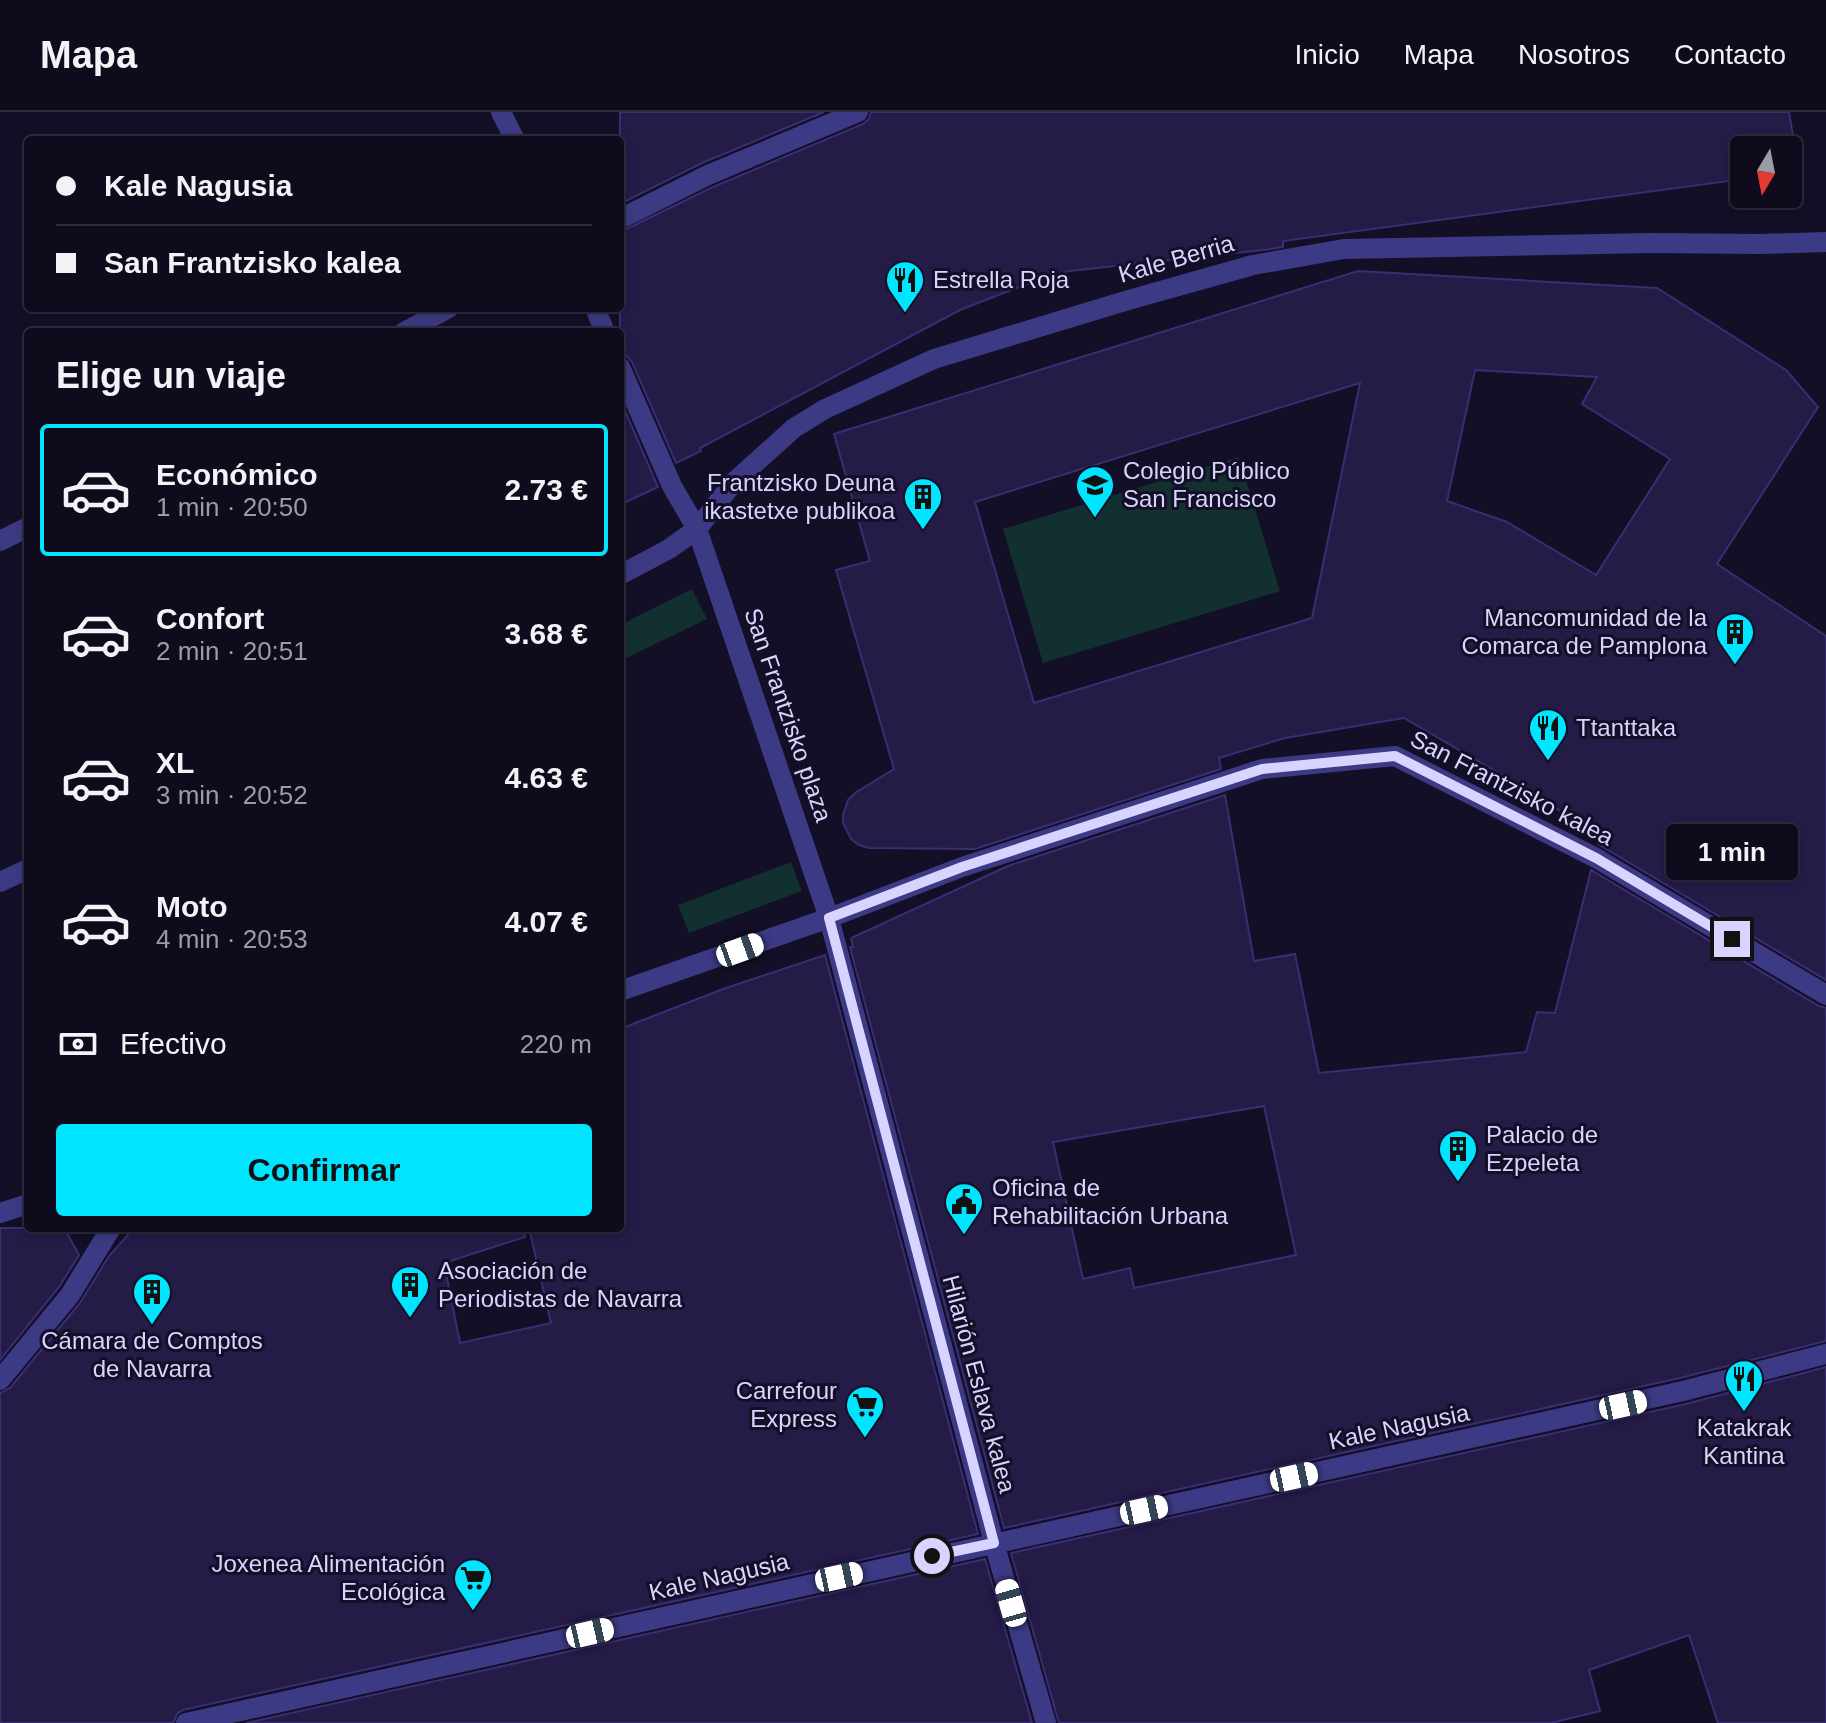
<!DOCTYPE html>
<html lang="es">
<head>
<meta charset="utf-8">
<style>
	:root { --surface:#0e0b1c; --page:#1c1929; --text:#f1f3f6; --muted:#9b9ba3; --line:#2e2b3b; --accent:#00e5ff }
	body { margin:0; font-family:Helvetica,sans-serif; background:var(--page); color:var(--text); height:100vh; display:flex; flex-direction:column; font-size:30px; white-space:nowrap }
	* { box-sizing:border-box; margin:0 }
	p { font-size:26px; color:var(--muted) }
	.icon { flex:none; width:44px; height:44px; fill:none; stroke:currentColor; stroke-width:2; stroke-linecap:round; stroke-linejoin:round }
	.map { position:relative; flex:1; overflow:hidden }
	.sheet { position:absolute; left:24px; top:216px; width:600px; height:904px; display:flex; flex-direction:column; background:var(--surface); border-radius:8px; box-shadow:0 4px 12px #0003,0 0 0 2px var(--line) }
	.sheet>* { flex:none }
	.top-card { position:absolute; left:24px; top:24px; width:600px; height:176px; border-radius:8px; box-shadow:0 4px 12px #0003,0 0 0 2px var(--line); display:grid; align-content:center; height:176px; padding:0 32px; background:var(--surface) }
	.needle { width:52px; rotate:190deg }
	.buttons { position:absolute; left:1730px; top:24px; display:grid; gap:16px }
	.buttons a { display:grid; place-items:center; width:72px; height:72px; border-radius:8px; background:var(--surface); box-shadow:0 4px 12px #0003,0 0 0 2px var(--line); font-size:40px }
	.end { position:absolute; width:36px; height:36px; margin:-18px; border:10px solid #d9d4ff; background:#111; box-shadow:0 0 0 4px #111 }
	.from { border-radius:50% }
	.bubble { position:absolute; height:56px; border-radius:8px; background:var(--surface); box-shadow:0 4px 12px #0003,0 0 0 2px var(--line); font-size:26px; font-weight:600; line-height:56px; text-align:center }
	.car { position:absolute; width:24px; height:48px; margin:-24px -12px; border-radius:10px; box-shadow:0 0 6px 2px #0007; background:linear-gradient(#fff 24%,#345 0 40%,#fff 0 76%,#345 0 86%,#fff 0) }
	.top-card b { display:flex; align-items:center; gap:28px; height:76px; font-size:30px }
	.top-card b+b { border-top:2px solid var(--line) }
	.top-card i { width:20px; height:20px; background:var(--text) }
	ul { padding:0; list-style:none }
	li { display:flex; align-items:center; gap:24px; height:132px; margin:0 16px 12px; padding:0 16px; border:4px solid transparent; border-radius:8px }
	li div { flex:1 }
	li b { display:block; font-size:30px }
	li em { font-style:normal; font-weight:600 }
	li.current { border-color:var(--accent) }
	li>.icon { width:72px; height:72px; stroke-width:1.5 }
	h2 { padding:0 32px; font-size:36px; line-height:96px }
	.pay { display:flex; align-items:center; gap:20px; height:88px; padding:0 32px; font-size:30px }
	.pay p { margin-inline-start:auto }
	.action { display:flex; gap:16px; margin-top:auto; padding:16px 32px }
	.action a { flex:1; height:92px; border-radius:8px; background:var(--accent); color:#111; font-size:32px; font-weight:600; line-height:92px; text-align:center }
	header { display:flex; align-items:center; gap:48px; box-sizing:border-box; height:112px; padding:0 40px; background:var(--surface); border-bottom:2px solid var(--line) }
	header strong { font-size:38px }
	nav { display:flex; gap:44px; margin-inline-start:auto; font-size:28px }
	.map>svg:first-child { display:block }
	.green { fill:#12302f }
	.building { fill:#241b47; stroke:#3b2d73; stroke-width:2; fill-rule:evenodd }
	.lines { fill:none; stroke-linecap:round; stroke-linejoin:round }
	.pedestrian { stroke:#3d3a85; stroke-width:20 }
	.minor { stroke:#3d3a85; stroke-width:20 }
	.route { stroke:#d9d4ff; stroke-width:10 }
	.labels { text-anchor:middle; stroke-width:6; stroke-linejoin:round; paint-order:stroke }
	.street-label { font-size:24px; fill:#d9d4ff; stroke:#130f26 }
	.poi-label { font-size:24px; fill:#d9d4ff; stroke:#130f26; text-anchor:start }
</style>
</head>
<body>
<header>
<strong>Mapa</strong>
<nav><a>Inicio</a><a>Mapa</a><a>Nosotros</a><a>Contacto</a></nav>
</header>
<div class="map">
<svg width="1826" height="1611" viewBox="0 0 1826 1611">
	<rect width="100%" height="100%" fill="#130f26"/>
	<path class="green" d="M1239,345L1280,479L1043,551L1003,417Z
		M692,477L707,507L620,549V513Z
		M791,750L802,779L689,821L678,793Z"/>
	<path class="building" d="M620,0H824L702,51L620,92Z
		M871,0H1789L1799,59L1788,61V38H1744V67L1283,129V135L1263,138L1069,159L1024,173L960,198L700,336L701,339L676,351L632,250L627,244L620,242V120L713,75L863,12L869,7Z
		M1358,159L1657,176L1786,258L1818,295L1717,452L1826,524V868L1598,732L1600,724L1514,670L1404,606L1285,626L1219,646L1221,657L975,737L869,736L859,733L851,727L843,711V703L848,688L855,681L894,657L836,458L870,449L834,322ZM1475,258L1597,265L1582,292L1670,347L1596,463L1507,410L1447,389ZM1360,271L1312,506L1034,591L975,390Z
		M620,287L658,375L620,393Z
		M1225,683L1254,849L1295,842L1319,961L1526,940L1537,900L1555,901L1591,758L1819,894L1826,896V1229L1680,1266L1004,1416L850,835H853L851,826L1008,754ZM1264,994L1296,1143L1134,1176L1130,1156L1083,1167L1053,1030Z
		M825,843L978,1422L183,1598L177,1602L173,1611H0V1281L10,1276L80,1191L109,1144L134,1116H523L525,1125L444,1151L460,1231L551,1211L529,1116H620V917L723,877Z
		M0,1116H58L67,1121L79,1143L59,1175L0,1248Z
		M1826,1255V1611H1718L1689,1523L1589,1558L1600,1599L1551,1611H1059L1011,1441L1686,1292Z
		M985,1447L1032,1611H246Z"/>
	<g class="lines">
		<path class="pedestrian" d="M697,417L829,806"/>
		<path class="minor" d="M501,0L515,28
			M620,107L708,63L858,0
			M595,196L605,220
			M404,220L449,196
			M620,255L672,374L697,417
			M0,429L28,415
			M620,463L669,437L697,417L733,371L794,316L825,297L934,247L1125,189L1253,153L1344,137L1651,131L1759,132L1826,130
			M0,770L28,757
			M829,806L994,1431L1046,1611
			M620,879L829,806L962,755L1262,657L1395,644L1596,746L1826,883
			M0,1101L28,1092
			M0,1268L70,1183L111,1116
			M186,1611L1683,1279L1826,1242"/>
	</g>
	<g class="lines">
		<path class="route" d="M932,1444L994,1431L829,806L962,755L1262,657L1395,644L1596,746L1732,827"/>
	</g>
	<defs>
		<symbol id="restaurant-pin" viewBox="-11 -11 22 30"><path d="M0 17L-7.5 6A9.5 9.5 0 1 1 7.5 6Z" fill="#00e5ff" stroke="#130f26"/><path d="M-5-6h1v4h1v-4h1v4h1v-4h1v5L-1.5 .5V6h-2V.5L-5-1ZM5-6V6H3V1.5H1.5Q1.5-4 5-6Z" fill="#111"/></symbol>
		<symbol id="school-pin" viewBox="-11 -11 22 30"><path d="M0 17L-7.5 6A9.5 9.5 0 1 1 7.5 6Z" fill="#00e5ff" stroke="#130f26"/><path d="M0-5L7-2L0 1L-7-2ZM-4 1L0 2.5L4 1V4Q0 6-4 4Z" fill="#111"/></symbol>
		<symbol id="building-pin" viewBox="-11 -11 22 30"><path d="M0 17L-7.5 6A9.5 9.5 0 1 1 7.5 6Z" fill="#00e5ff" stroke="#130f26"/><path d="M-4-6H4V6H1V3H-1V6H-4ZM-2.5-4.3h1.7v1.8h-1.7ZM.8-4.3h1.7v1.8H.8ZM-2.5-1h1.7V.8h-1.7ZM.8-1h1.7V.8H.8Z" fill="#111"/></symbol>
		<symbol id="civic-pin" viewBox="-11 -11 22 30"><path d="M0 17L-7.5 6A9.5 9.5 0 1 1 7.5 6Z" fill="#00e5ff" stroke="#130f26"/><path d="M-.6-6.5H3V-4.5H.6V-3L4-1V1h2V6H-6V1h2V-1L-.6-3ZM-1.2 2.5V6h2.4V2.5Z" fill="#111"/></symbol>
		<symbol id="supermarket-pin" viewBox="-11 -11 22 30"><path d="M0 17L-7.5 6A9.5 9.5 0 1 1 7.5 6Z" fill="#00e5ff" stroke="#130f26"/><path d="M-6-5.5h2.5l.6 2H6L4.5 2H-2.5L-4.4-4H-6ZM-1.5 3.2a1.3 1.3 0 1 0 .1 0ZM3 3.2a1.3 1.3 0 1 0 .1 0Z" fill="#111"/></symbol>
	</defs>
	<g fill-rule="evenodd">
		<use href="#restaurant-pin" x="883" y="146" width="44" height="60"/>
		<use href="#school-pin" x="1073" y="351" width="44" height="60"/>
		<use href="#building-pin" x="901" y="363" width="44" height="60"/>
		<use href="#building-pin" x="1713" y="498" width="44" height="60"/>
		<use href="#restaurant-pin" x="1526" y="594" width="44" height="60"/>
		<use href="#building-pin" x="1436" y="1015" width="44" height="60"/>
		<use href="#civic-pin" x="942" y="1068" width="44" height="60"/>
		<use href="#building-pin" x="388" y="1151" width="44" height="60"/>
		<use href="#building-pin" x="130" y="1158" width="44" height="60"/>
		<use href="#restaurant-pin" x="1722" y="1245" width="44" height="60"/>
		<use href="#supermarket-pin" x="843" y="1271" width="44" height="60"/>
		<use href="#supermarket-pin" x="451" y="1444" width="44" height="60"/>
	</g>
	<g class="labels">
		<g class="street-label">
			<text transform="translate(1176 147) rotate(-16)" y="8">Kale Berria</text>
			<text transform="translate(788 603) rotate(71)" y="8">San Frantzisko plaza</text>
			<text transform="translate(1512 676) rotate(27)" y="8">San Frantzisko kalea</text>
			<text transform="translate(979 1272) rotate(75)" y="8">Hilarión Eslava kalea</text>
			<text transform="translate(1399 1315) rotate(-12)" y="8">Kale Nagusia</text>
			<text transform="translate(719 1465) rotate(-13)" y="8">Kale Nagusia</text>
		</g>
		<g class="poi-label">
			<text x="933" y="176">Estrella Roja</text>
			<text x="1123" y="367">Colegio Público<tspan x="1123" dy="28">San Francisco</tspan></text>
			<text x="895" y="379" text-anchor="end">Frantzisko Deuna<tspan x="895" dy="28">ikastetxe publikoa</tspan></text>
			<text x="1707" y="514" text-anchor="end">Mancomunidad de la<tspan x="1707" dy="28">Comarca de Pamplona</tspan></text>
			<text x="1576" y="624">Ttanttaka</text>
			<text x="1486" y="1031">Palacio de<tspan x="1486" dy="28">Ezpeleta</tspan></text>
			<text x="992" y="1084">Oficina de<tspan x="992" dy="28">Rehabilitación Urbana</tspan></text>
			<text x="438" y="1167">Asociación de<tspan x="438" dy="28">Periodistas de Navarra</tspan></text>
			<text x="152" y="1237" text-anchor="middle">Cámara de Comptos<tspan x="152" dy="28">de Navarra</tspan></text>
			<text x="837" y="1287" text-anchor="end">Carrefour<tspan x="837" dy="28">Express</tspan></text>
			<text x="1744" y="1324" text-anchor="middle">Katakrak<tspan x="1744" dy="28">Kantina</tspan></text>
			<text x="445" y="1460" text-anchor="end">Joxenea Alimentación<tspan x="445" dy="28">Ecológica</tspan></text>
		</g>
	</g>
</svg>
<div class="buttons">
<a><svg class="needle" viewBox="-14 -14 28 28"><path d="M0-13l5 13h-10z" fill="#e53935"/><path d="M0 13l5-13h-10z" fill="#9b9ba3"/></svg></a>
</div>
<i class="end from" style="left:932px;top:1444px"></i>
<i class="end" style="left:1732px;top:827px"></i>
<div class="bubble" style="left:1666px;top:712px;width:132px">1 min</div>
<i class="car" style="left:740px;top:838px;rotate:70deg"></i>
<i class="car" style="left:1623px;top:1293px;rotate:78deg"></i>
<i class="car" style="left:1294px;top:1365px;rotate:78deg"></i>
<i class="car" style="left:1144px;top:1398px;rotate:78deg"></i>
<i class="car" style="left:839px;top:1465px;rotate:78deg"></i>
<i class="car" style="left:1011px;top:1491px;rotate:344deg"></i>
<i class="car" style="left:590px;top:1521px;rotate:77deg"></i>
<div class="top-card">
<b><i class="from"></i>Kale Nagusia</b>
<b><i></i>San Frantzisko kalea</b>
</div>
<section class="sheet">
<h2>Elige un viaje</h2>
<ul>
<li class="current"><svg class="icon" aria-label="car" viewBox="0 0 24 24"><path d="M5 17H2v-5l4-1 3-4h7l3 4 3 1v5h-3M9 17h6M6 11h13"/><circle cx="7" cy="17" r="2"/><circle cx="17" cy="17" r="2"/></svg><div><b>Económico</b><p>1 min · 20:50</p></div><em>2.73 €</em></li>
<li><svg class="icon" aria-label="car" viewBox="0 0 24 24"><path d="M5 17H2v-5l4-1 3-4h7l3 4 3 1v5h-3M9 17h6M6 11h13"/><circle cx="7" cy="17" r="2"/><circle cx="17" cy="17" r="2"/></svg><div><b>Confort</b><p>2 min · 20:51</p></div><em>3.68 €</em></li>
<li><svg class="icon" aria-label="car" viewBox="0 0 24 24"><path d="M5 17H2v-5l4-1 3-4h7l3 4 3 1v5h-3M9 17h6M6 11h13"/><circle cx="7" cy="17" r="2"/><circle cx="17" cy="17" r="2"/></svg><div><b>XL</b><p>3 min · 20:52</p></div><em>4.63 €</em></li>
<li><svg class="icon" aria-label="car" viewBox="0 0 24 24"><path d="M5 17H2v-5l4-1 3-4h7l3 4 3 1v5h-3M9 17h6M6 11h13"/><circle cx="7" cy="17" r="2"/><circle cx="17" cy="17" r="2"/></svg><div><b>Moto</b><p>4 min · 20:53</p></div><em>4.07 €</em></li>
</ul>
<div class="pay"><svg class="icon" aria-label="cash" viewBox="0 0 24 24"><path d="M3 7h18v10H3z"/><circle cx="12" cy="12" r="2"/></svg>Efectivo<p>220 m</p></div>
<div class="action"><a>Confirmar</a></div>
</section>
</div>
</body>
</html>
